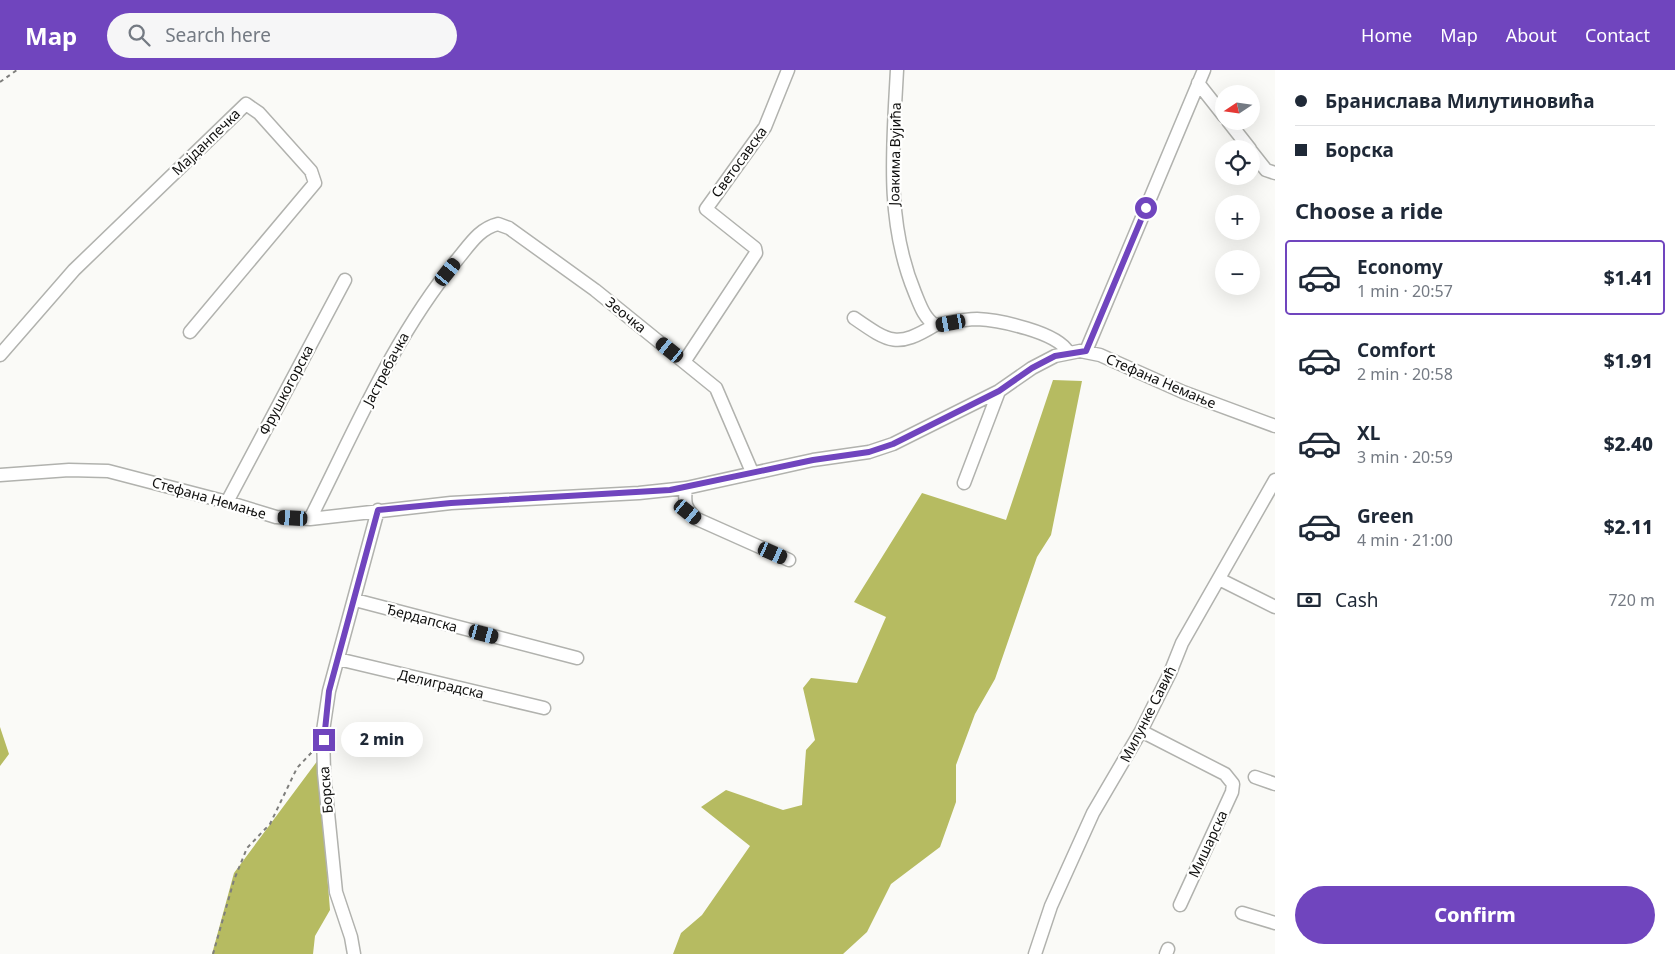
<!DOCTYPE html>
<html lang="en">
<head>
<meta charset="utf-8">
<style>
	:root { --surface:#fff; --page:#f6f6f7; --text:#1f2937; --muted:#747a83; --line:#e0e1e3; --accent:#7045be }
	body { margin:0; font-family:"Noto Sans",sans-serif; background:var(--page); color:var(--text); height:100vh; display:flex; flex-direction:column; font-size:19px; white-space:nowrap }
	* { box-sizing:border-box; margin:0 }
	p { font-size:16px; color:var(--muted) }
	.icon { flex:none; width:28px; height:28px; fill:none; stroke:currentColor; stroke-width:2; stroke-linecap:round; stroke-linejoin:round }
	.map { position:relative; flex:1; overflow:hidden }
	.panel { display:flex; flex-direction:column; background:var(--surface); width:400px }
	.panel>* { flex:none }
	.banner { display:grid; align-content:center; height:110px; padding:0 20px; background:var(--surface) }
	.needle { width:32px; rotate:257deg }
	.buttons { position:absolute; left:1215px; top:15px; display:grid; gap:10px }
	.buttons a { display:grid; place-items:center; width:45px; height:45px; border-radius:50%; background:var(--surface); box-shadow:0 5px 20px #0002; font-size:25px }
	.end { position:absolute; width:22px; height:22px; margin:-11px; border:6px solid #7045be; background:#fff; box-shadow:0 0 0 2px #fff }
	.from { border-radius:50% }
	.bubble { position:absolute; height:35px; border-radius:18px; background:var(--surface); box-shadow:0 5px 20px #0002; font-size:16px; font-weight:800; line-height:35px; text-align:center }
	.car { position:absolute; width:15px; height:30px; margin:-15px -8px; border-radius:6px; box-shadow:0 0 4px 1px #0007; background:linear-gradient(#222 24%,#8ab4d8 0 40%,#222 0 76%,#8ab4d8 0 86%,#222 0) }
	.banner b { display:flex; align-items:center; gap:18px; height:48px; font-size:19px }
	.banner b+b { border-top:1px solid var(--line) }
	.banner i { width:12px; height:12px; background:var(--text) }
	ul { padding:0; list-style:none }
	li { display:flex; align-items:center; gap:15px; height:75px; margin:0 10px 8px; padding:0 10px; border:2px solid transparent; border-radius:5px }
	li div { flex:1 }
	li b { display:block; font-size:19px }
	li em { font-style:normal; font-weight:800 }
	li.on { border-color:var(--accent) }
	li>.icon { width:45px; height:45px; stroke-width:1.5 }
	h2 { padding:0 20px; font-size:22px; line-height:60px }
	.pay { display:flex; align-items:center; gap:12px; height:55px; padding:0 20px; font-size:19px }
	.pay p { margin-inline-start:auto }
	.action { display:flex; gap:10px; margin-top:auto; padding:10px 20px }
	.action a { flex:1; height:58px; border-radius:30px; background:var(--accent); color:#fff; font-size:20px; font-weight:800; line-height:58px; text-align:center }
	header { display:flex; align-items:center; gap:30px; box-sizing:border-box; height:70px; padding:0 25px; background:var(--accent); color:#fff }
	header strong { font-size:24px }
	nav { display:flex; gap:28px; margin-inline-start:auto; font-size:18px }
	.search { width:350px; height:45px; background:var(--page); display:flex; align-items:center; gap:12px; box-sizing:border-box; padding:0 18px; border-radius:28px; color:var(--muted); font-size:19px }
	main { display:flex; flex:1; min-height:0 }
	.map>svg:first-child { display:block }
	.forest { fill:#b6bb61 }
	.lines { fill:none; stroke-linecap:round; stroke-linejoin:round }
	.minor-casing { stroke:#b1b2ae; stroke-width:15 }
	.path { stroke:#7e7e7c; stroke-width:2; stroke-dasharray:4 4; stroke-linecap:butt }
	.minor { stroke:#fff; stroke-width:12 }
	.route { stroke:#7045be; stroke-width:6 }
	.labels { text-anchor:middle; stroke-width:4.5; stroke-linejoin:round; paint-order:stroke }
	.street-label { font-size:14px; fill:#111110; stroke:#fffffe }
</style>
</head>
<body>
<header>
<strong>Map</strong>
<div class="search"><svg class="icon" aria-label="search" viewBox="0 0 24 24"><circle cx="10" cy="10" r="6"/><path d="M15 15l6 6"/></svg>Search here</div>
<nav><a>Home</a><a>Map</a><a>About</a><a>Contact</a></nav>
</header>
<main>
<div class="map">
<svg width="1275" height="884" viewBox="0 0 1275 884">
	<rect width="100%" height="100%" fill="#fafaf7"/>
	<path class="forest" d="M1053,310L1082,311L1051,465L1037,487L995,609L975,644L956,695V732L940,777L891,814L867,862L843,884H673L681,863L702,845L750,776L701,737L726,720L783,740L802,735L806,680L815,670L803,618L811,608L857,613L886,547L854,532L922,423L1006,450Z
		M0,657L9,684L0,696Z
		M318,690L330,840L315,866L313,884H212L234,803Z"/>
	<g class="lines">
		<defs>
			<path id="minor" d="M897,0C893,76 885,151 915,223C920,235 924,248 935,255C948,253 963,249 977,249C999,250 1057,262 1068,282
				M1198,13L1224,46
				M1228,51L1250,79
				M1251,81L1266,100L1275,103
				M854,248C890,273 897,278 935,255
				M1086,281L1204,0
				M0,285L74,200L246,34L259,43L311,101L315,113L190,262
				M684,292L756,183L755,178L706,139L765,57L788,0
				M0,405L69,400L108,401L227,432L276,447L310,449L451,433L639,423L686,418L813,390L869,382L893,374L999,321L1032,298L1055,286L1080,281L1100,285L1183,322L1275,356
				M964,413L999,321
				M686,418C684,433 685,439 697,449L789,490
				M227,432L345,210
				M310,449C355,360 393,268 456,191C469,176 478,159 498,154L509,158L595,220L716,318L752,402
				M1219,509L1275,537
				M355,530L577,588
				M338,589L544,638
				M1141,661L1225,704L1233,714L1232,722L1180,835
				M1255,707L1275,714
				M1242,843L1275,853
				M354,884L351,867L336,822L324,703L323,661L329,621L378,440
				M1035,884L1051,836L1093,743L1141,661L1170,603L1182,573L1275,410
				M1166,884L1168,879"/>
		</defs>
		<use href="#minor" class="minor-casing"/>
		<path class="path" d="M0,12L17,0
			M213,884L234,810L247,778L270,754L297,698L312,682"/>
		<use href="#minor" class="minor"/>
	</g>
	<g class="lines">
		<path class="route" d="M324,670L329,621L378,440L451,433L670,420L813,390L869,382L893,374L999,321L1032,298L1055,286L1086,281L1146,138"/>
	</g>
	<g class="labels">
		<g class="street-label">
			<text transform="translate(206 72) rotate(-44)" y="5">Мајданпечка</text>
			<text transform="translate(895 84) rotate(-89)" y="5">Јоакима Вујића</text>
			<text transform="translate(739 92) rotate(-54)" y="5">Светосавска</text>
			<text transform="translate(626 245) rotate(39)" y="5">Зеочка</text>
			<text transform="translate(386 299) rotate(-62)" y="5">Јастребачка</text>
			<text transform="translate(1161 311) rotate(23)" y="5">Стефана Немање</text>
			<text transform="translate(286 320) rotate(-62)" y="5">Фрушкогорска</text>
			<text transform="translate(209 428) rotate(16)" y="5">Стефана Немање</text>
			<text transform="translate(422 548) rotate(15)" y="5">Ђердапска</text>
			<text transform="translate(441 614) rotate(13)" y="5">Делиградска</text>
			<text transform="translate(1148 644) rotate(-63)" y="5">Милунке Савић</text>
			<text transform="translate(326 720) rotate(-95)" y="5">Борска</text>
			<text transform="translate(1208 774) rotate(-65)" y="5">Мишарска</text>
		</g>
	</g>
</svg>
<div class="buttons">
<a><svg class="needle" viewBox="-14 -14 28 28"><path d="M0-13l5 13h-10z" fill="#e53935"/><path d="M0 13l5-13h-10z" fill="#747a83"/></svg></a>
<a><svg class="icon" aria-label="locate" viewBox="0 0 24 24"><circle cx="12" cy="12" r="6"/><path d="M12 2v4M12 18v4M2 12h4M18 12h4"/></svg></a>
<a>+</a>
<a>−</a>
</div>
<i class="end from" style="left:1146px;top:138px"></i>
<i class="end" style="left:324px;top:670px"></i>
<div class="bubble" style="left:341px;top:652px;width:82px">2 min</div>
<i class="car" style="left:448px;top:202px;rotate:39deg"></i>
<i class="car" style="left:951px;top:253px;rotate:260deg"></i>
<i class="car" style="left:670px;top:280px;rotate:309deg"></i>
<i class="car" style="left:688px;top:442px;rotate:129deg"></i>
<i class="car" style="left:293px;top:448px;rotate:273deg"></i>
<i class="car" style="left:773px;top:483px;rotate:114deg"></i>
<i class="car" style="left:484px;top:564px;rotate:105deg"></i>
</div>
<section class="panel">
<div class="banner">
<b><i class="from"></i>Бранислава Милутиновића</b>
<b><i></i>Борска</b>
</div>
<h2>Choose a ride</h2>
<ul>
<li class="on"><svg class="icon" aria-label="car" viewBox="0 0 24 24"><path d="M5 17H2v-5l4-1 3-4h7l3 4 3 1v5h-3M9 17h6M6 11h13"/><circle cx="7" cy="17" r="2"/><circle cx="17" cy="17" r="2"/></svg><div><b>Economy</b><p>1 min · 20:57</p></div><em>$1.41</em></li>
<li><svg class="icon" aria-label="car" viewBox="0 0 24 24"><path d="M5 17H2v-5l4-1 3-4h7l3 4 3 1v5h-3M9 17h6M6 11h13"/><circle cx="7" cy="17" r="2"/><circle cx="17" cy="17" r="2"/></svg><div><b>Comfort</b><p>2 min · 20:58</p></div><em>$1.91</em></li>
<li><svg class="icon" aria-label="car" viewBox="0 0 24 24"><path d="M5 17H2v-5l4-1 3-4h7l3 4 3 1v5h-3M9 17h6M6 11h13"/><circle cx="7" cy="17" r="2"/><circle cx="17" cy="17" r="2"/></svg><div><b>XL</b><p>3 min · 20:59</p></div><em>$2.40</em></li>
<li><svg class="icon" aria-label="car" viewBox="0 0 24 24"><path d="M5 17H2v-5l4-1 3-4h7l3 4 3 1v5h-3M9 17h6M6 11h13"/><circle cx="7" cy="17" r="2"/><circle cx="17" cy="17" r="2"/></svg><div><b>Green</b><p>4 min · 21:00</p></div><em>$2.11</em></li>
</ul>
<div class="pay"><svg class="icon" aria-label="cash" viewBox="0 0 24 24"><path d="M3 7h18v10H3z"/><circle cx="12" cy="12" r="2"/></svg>Cash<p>720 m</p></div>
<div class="action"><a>Confirm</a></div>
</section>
</main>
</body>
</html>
